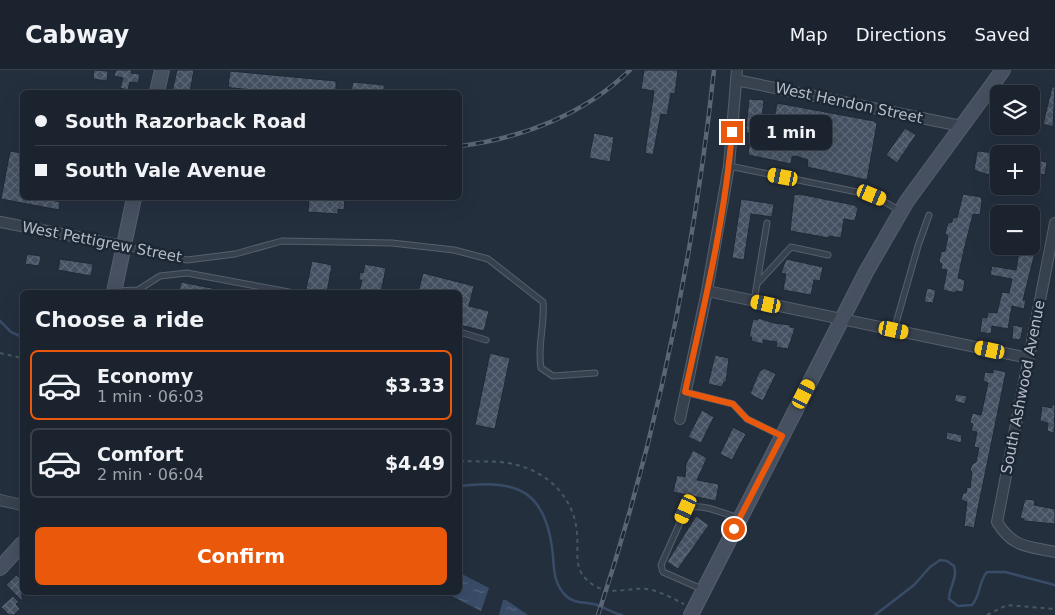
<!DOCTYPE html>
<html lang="en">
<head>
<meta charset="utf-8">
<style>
	:root { --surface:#1b232e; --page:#242b36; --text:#f1f3f6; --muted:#a0a4aa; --line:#39404a; --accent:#ea580c }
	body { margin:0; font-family:"DejaVu Sans",sans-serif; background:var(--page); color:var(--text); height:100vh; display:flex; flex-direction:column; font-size:19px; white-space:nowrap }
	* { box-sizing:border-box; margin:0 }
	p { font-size:16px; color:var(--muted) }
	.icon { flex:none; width:28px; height:28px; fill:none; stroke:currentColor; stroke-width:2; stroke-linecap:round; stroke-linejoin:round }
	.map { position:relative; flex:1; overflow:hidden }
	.details { position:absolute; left:20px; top:220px; width:442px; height:305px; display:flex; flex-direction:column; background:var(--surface); border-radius:8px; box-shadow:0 5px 20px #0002,0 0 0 1px var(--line) }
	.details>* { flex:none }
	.hud { position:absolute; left:20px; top:20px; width:442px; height:110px; border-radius:8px; box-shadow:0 5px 20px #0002,0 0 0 1px var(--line); display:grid; align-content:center; height:110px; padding:0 15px; background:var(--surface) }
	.tools { position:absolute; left:990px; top:15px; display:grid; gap:10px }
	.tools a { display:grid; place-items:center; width:50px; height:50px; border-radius:8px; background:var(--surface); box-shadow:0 5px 20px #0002,0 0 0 1px var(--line); font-size:25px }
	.end { position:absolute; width:22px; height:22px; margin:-11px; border:6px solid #ea580c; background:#fff; box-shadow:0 0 0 2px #fff }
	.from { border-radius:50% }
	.bubble { position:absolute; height:35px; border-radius:8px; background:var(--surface); box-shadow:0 5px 20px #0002,0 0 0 1px var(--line); font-size:16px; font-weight:700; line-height:35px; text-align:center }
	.car { position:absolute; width:15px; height:30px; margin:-15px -8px; border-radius:6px; box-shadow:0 0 4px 1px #0007; background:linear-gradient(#f5c518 24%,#345 0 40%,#f5c518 0 76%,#345 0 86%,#f5c518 0) }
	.hud b { display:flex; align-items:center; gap:18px; height:48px; font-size:19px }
	.hud b+b { border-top:1px solid var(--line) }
	.hud i { width:12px; height:12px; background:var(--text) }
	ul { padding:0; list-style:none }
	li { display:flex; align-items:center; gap:15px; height:70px; margin:0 10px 8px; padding:0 5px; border:2px solid var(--line); border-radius:8px }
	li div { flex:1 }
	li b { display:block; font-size:19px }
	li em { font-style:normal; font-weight:700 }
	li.selected { border-color:var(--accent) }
	li>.icon { width:45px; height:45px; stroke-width:1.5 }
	h2 { padding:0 15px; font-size:22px; line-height:60px }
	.action { display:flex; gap:10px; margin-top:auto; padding:10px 15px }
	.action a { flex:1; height:58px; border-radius:8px; background:var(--accent); color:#fff; font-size:20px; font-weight:700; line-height:58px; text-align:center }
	header { display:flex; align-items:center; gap:30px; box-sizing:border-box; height:70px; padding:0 25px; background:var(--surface); border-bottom:1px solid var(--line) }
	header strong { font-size:24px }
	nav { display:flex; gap:28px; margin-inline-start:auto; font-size:18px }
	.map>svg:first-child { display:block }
	.water { fill:url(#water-ripples) }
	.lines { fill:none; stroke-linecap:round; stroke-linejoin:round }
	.stream { stroke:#394c67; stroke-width:2.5 }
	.building { fill:url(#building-cross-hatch); stroke:#1f2835 }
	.lane-casing { stroke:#565f6c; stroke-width:7 }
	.street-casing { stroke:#565f6c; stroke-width:12 }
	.secondary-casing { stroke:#565f6c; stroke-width:16 }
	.path { stroke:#44595c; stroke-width:2; stroke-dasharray:4 4; stroke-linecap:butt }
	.lane { stroke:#38414e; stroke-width:5 }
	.street { stroke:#38414e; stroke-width:10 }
	.secondary { stroke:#465061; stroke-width:14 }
	.rail-casing { stroke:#5a6575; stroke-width:4.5 }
	.rail { stroke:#1d2633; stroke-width:2.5; stroke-dasharray:8; stroke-linecap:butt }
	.route { stroke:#ea580c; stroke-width:6 }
	.labels { text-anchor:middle; stroke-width:5; stroke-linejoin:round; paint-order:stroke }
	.street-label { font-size:15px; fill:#b4bcc9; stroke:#1d2633 }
</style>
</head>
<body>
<header>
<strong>Cabway</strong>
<nav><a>Map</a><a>Directions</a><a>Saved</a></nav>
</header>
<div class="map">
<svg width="1055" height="545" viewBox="0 0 1055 545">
	<defs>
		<pattern id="water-ripples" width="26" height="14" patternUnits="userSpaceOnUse" patternTransform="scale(1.25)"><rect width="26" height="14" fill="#394c67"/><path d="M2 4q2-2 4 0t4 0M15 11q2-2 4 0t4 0" fill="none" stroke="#53647b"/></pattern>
		<pattern id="building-cross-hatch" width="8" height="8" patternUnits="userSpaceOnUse" patternTransform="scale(1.25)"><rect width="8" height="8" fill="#455162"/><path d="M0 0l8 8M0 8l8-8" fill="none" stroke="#5d6877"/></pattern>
	</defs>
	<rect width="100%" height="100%" fill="#242f3e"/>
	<path class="water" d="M460,503L489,518L481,541L446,523L460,522Z
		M503,530H506L528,545H499Z"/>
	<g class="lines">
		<path class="stream" d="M0,251L11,262L22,267
			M460,416C520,408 547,423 553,486C554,500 554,513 565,525C575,535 585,531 597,535C605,538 613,543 622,545
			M875,545L914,515L930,497L940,490L947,491L954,496C958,509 949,516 949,529L958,536L972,535C981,525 978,512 987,502H1005L1055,515"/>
	</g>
	<path class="building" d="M94,0L108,1L107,11L93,9Z
		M116,0H132L131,3L140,4L138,13L130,12L128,20L120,18L123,8L114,6Z
		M177,0H194L190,22H172Z
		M644,0H678L675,24L671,23L667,45L661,44L653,85L645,83L654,21L641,19Z
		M230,1L336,11V22H274L232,18L228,17Z
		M353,12L384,15V22H351Z
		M1052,17H1055L1053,57L1043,54Z
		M749,29L764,30L759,73L769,75L777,33L874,51L877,54L867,110L807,97L808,90L795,86L792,87L791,94L748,85L751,63H747L746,59Z
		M905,58L916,65L897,93L886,85Z
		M594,63L614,67L610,92L589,88Z
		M10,81L22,83V128H43L60,132L59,140L1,129Z
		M980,81L993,83L989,105L974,100L977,82Z
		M1031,89L1047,92L1045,105L1031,102Z
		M799,124L854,135L858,138L855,151L844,149L841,168L829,166V168L790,161L794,125Z
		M963,124L981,127L982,131L980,145L973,144L964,180L958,208L965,210L963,222L956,221V223L943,220L947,200L941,199L942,194L939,192L941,182L945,181L948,166L945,163L948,153L952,152L953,147L957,148Z
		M309,128H345L344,140L338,139V144L308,142Z
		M741,129L774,134L772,147L751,144L744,190L732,188Z
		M1020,176H1033L1031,182L1034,187L1023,230H1026L1024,239L1012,236L1008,259L992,256L991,264L980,262L982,247L987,248L988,242L997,243L1002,222L1009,223L1012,209L990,205L992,196L1016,200Z
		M27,184L41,186L39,196L25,194Z
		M60,189L93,194L91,206L58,200Z
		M786,189L823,197L820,211L814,210L811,225L783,220L786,204L781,203Z
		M312,191L332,195L327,222L306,219Z
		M365,194L386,198L381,222H359L362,210H359L360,202L363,203Z
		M423,203L474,216L469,236L489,241L484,261L460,255V222H418Z
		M181,212L216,219L215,222H179Z
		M927,218L936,220L933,233L924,232Z
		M758,248L774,253L791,255L790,257L795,258L788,279L776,277L777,272L763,270V274L751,271L752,267H749L753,249L758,250Z
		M1013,255L1023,257L1021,268L1019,270L1012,269Z
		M490,283L510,288L495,359L475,355Z
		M715,285L729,288L726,312H724L722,317L708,314Z
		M764,298L776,304L763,331L750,324L759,302Z
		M993,299L1006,302L974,458L964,456L967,432L961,430L963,423H966L967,417L970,418L972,402L970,400L972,394L976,392L979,378L974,377L977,362L971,361L973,354L970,353L972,343L981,345L988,313L983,311L985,302L993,303Z
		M956,324L967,326L965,334L954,331Z
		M1052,335H1055L1054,363L1047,361L1048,353L1040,351L1042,336L1052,338Z
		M702,340L714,347L701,373L688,367Z
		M733,357L746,364L732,390L720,384Z
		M947,362L962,365L961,373L946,369Z
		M693,380L707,388L697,410L719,414L716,431L673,422L677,405L685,407L686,394Z
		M1025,429L1035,430L1034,435L1055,439V454L1024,451V449L1020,448Z
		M696,446L709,455L678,499L667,492Z
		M16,505L22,510V531L6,515Z
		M13,526L19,532L16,534L20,539L14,545H9L1,537Z"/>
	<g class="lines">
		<defs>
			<path id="lane" d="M729,96L872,125L899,140
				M126,177L187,190L235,184L282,171L392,173L454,180L488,189L543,232C545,255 537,276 541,298L553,306L595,303
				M757,214L791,177L828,185
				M115,221L138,220L160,206L187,203L289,222
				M754,231L767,153
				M894,260L918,176L929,145
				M460,262L486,270
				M685,322L733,334L747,349L782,366
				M704,520L663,502L661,495L686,439C701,432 724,444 739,448"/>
			<path id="street" d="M736,10L961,56
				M0,152L123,176
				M1055,153L997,452C1013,478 1027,476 1055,482
				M707,221L1028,288
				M680,349L707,221L729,96L737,0
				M0,430L22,435"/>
			<path id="secondary" d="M157,22L162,0
				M114,222L134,128
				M0,498L22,474
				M691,545L866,202L907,131L1003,0"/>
		</defs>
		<use href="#lane" class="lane-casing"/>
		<use href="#street" class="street-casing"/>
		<use href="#secondary" class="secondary-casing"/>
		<path class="path" d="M0,283L22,288
			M460,391C478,392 499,390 517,395C550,403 575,430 577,464C579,481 573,497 587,510C610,531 629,514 652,520C663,523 674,529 684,534
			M987,545L1007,535L1055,539"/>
		<use href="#lane" class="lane"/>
		<use href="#street" class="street"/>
		<use href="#secondary" class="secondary"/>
		<defs>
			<path id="rail" d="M460,76C523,68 585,44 630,0
				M598,545C657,367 694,186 714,0"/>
		</defs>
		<use href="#rail" class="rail-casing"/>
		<use href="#rail" class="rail"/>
	</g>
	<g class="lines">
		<path class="route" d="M732,62C725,149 704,236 685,322L733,334L747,349L782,366L734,459"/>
	</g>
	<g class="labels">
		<g class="street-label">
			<text transform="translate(849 33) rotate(12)" y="5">West Hendon Street</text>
			<text transform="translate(102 172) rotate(11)" y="5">West Pettigrew Street</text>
			<text transform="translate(1023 317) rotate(-79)" y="5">South Ashwood Avenue</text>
		</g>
	</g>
</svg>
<div class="tools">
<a><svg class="icon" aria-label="layers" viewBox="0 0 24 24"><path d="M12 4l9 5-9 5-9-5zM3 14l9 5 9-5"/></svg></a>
<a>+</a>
<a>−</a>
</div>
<i class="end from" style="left:734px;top:459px"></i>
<i class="end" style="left:732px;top:62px"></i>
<div class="bubble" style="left:750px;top:45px;width:82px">1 min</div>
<i class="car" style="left:783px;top:107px;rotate:281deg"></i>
<i class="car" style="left:872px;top:125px;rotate:112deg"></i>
<i class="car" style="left:766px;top:234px;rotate:282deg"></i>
<i class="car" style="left:894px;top:260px;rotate:102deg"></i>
<i class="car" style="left:990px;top:280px;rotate:282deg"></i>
<i class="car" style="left:804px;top:324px;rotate:27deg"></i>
<i class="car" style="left:686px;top:439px;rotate:204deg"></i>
<div class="hud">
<b><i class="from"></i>South Razorback Road</b>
<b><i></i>South Vale Avenue</b>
</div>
<section class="details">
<h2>Choose a ride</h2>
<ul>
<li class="selected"><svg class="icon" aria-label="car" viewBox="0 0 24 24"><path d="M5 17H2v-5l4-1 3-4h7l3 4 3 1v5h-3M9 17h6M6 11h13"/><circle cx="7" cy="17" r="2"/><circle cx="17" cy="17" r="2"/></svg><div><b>Economy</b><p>1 min · 06:03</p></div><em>$3.33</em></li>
<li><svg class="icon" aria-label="car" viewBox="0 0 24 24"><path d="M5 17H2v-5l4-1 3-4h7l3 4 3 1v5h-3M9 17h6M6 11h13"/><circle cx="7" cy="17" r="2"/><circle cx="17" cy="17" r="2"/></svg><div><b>Comfort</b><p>2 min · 06:04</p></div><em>$4.49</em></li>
</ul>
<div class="action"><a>Confirm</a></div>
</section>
</div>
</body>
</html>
